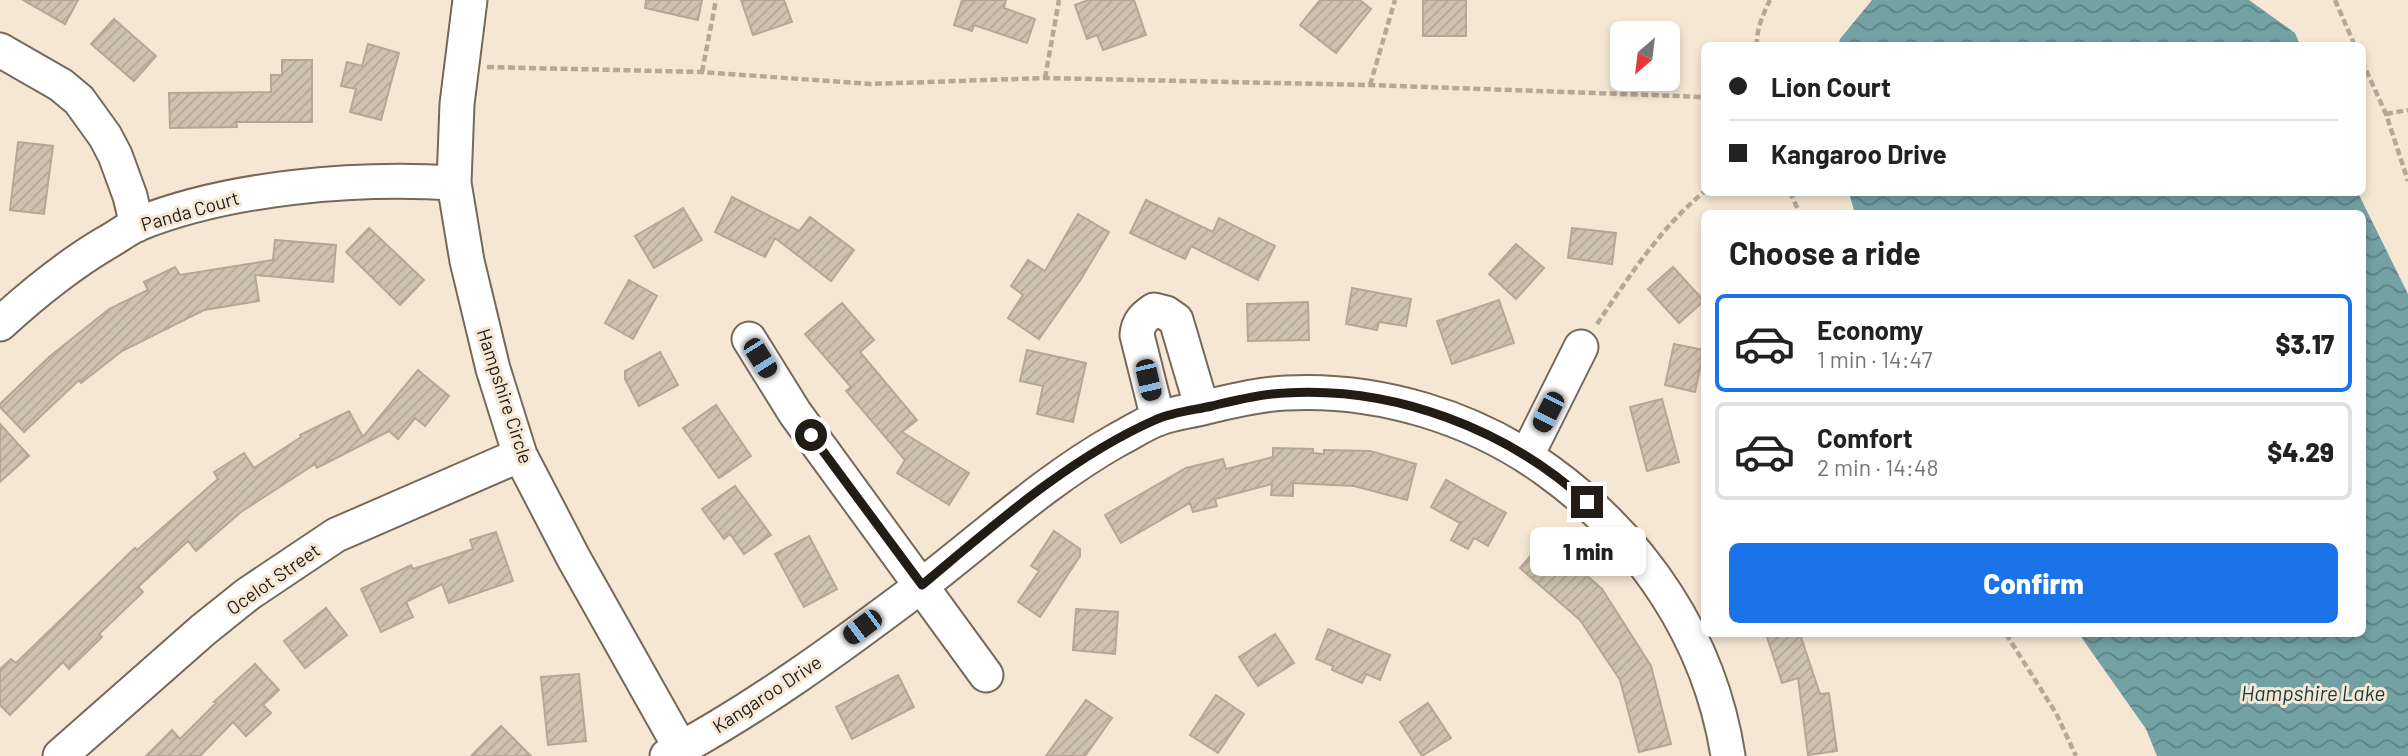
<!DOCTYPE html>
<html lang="en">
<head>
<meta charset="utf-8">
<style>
	:root { --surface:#fff; --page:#f6f6f6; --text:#222; --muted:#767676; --line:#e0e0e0; --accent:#1a73e8 }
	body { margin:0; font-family:Barlow,sans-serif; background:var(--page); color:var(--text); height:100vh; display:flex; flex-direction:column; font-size:26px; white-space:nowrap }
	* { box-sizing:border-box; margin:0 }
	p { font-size:23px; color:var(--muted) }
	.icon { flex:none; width:38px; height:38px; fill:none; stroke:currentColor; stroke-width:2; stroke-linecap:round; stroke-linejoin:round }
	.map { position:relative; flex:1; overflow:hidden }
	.side { position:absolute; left:1701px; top:210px; width:665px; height:427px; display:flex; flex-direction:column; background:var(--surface); border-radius:10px; box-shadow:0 4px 10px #0003 }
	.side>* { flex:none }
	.top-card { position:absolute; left:1701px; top:42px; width:665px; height:154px; border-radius:10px; box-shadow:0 4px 10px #0003; display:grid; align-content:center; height:154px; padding:0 28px; background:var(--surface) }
	.needle { width:46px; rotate:208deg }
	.fabs { position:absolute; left:1610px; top:21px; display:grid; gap:14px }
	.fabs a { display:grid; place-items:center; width:70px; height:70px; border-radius:10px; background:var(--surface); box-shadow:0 4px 10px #0003; font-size:35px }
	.end { position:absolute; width:32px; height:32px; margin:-16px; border:9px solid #221c16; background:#fff; box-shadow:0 0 0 4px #fff }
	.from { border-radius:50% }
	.bubble { position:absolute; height:49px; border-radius:10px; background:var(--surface); box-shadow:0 4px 10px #0003; font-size:23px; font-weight:800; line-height:49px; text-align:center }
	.car { position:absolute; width:21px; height:42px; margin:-21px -10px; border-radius:9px; box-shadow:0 0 5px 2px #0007; background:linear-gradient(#222 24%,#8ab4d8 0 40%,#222 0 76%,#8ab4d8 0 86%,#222 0) }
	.top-card b { display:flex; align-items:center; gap:24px; height:66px; font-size:26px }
	.top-card b+b { border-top:2px solid var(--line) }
	.top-card i { width:18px; height:18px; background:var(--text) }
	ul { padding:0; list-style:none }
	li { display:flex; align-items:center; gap:21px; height:98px; margin:0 14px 10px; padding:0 14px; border:4px solid var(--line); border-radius:10px }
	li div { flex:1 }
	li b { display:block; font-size:26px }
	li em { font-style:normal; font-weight:800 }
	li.on { border-color:var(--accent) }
	li>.icon { width:63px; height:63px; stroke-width:1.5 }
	h2 { padding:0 28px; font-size:32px; line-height:84px }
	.button { display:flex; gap:14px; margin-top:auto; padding:14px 28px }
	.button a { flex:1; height:80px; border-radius:10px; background:var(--accent); color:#fff; font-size:28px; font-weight:800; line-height:80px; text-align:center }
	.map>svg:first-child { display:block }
	.water { fill:url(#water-waves) }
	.building { fill:url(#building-hatch); stroke:#b5a797; stroke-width:2 }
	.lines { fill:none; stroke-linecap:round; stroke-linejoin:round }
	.minor-casing { stroke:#76695a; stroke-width:37 }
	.path { stroke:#b4a899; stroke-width:4.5; stroke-dasharray:7 3.5; stroke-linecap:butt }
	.minor { stroke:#fff; stroke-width:33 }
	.route { stroke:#221c16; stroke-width:9 }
	.labels { text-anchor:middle; stroke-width:6; stroke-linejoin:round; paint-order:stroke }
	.street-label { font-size:19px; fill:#221c16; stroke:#f6e7d5 }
	.water-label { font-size:21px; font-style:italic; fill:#113e41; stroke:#f6e7d5 }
</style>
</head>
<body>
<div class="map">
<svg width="2408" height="756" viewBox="0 0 2408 756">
	<defs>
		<pattern id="water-waves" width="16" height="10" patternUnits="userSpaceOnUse" patternTransform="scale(1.75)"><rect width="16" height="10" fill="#73a1a4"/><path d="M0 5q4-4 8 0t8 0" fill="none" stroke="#5e8285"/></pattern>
		<pattern id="building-hatch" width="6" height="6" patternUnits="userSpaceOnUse" patternTransform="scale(1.75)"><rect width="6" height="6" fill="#d0c2b1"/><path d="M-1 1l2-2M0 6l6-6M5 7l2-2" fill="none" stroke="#b2a698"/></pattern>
	</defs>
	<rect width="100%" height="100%" fill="#f6e7d5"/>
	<path class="water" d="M1872,0H2249L2295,33L2300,45H1838L1840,39Z
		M1849,193H2358L2408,294V756H2157L2146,729L2079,634H2362V214H1855Z"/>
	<path class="building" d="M23,0H78L65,24Z
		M646,0H702L698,20L645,8Z
		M741,0H784L792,22L753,35Z
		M962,0H1006L1004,8L1035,19L1027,43L974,25L972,31L954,25Z
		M1088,0H1134L1146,35L1103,50L1097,35L1087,39L1075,5Z
		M1320,0H1360L1371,9L1336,53L1300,25Z
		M1423,0H1466V36H1423Z
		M114,19L156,56L134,81L91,44Z
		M368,44L399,53L381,120L350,112L356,89L341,86L347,62L362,66Z
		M282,60H312V122H236L237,127L170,128L169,93L271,92V75H282Z
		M18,142L53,146L44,214L10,210Z
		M732,197L799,231L810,217L854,250L831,281L775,238L765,257L715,232Z
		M1146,200L1213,232L1219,218L1275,246L1258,280L1191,246L1185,259L1130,233Z
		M683,208L702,240L654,268L635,236Z
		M1078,214L1109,232L1081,279L1039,339L1008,318L1023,295L1011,286L1028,260L1045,271Z
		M369,228L424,280L400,305L346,252Z
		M1572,228L1616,233L1612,264L1568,258Z
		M275,240L336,245L333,282L255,275L259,301L204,310L122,351L81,383L79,380L24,432L0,407V404L49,357L109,309L148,290L144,282L175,267L180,275L273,260Z
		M1516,244L1544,268L1516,299L1489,274Z
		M1673,267L1704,301L1679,323L1648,289Z
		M629,280L657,296L633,339L605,323Z
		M1352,288L1411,299L1406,326L1379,322L1377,330L1346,324Z
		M1499,300L1514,343L1452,364L1437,321Z
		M1308,302L1309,340L1248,341L1247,304Z
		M842,303L874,340L860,352L917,420L902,432L969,473L949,505L897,473L905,460L846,391L851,387L805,334Z
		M1674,344L1704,350L1695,392L1665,385Z
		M1027,350L1086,363L1073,422L1037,414L1043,386L1020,381Z
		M660,352L678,385L639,406L625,379V371Z
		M418,370L449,396L425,426L415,418L398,439L389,431L317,468L315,464L241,512L196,551L188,541L138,587L143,592L99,634L102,637L69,669L63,662L10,715L0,705V669L11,659L16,663L135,548L137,550L218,479L214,472L244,453L254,468L301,437L300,435L349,411L363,437Z
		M1662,399L1679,462L1647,471L1630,407Z
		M716,405L751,456L719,478L683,428Z
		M0,424L29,456L0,482Z
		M1273,448L1313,449V453L1324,454V450L1370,451L1416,464L1407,500L1354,486L1293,483V496L1271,495L1272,484L1215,499L1217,506L1193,512L1190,503L1121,543L1105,515L1186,468L1223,459L1226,469L1273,457Z
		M1446,480L1506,513L1488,546L1474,538L1468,549L1451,540L1460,523L1431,507Z
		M735,486L771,535L744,554L730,534L724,539L702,509Z
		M1054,531L1080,549V556L1040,617L1018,602L1039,571L1031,566Z
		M496,532L513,581L449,603L442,584L406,602L413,617L381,632L361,589L411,565L413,569L473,549L470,540Z
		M809,536L837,589L804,607L775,554Z
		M1545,539L1602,589L1651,666L1671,744L1639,752L1620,680L1580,620L1520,568Z
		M326,608L347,635L305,668L284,641Z
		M1076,609L1118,612L1115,654L1073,650Z
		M1328,629L1390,655L1380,680L1366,674L1362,683L1332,670L1333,666L1316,659Z
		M1275,634L1294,663L1258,686L1239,657Z
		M1766,634H1800L1820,694L1829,693L1837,751L1808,755L1798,678L1782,683Z
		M255,664L279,690L263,705L271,713L246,736L233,722L200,756H146L172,730L180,739L216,703L214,702Z
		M579,674L586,741L548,745L541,677Z
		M898,675L914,707L852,739L836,707Z
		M1216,695L1244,714L1218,753L1190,735Z
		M1086,700L1112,718L1085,756H1046Z
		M1428,703L1451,738L1422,756L1400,722Z
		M501,726L531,756H471Z"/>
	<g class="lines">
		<defs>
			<path id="minor" d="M470,0L457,104L454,183L467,261L493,369L520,455L573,557L685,756
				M0,50L61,85L79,100L105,136L115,155L130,196L137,225
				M0,324C34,293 67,266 106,243C117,237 127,229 138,224C230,187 356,177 454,183
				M749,339L795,413L986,675
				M1158,419L1137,335C1138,322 1144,317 1154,310L1166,313L1176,320L1202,408
				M1527,455L1581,347
				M60,756L203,630L248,594L336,535L520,455
				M667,756C757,708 840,647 921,586C986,536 1046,480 1117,440C1131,433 1145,423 1160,418C1174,413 1191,411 1206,407C1232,401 1260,394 1286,393C1378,388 1474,417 1548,471C1643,540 1710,639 1728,756"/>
		</defs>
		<use href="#minor" class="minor-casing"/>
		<path class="path" d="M2335,0L2355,46
			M1757,46C1756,30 1763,14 1770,0
			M2362,61L2386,114L2408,181
			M487,67L702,72L870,84L1045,78L1370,85L1704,97
			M702,72L716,0
			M1045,78L1059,0
			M1370,85L1395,0
			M2386,114L2408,110
			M1790,192L1800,214
			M1597,324C1628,278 1661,227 1704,192
			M2006,634L2056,713L2076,756"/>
		<use href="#minor" class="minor"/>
	</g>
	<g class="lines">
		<path class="route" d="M811,435L922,585C994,525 1069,458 1155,420C1172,412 1194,410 1212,406C1236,400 1261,394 1285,393C1394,386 1507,429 1587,502"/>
	</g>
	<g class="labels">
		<g class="street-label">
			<text transform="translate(190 211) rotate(-16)" y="7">Panda Court</text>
			<text transform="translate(505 396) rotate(72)" y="7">Hampshire Circle</text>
			<text transform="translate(273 579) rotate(-35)" y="7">Ocelot Street</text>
			<text transform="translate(767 694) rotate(-33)" y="7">Kangaroo Drive</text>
		</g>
		<g class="water-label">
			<text x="2313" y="701">Hampshire Lake</text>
		</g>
	</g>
</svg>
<div class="fabs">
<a><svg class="needle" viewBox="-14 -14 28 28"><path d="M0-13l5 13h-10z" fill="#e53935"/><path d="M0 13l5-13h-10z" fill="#767676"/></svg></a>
</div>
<i class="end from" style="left:811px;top:435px"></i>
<i class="end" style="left:1587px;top:502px"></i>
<div class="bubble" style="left:1530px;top:527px;width:116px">1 min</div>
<i class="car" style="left:760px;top:358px;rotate:148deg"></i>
<i class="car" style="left:1148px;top:380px;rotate:167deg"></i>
<i class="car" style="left:1548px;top:412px;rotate:207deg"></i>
<i class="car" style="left:862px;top:627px;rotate:233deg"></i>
<div class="top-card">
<b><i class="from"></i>Lion Court</b>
<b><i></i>Kangaroo Drive</b>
</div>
<section class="side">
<h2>Choose a ride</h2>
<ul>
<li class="on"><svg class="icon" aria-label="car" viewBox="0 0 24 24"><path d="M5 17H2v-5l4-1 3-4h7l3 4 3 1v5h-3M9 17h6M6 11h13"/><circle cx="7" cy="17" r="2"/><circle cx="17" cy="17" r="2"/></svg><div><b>Economy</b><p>1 min · 14:47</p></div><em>$3.17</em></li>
<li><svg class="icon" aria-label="car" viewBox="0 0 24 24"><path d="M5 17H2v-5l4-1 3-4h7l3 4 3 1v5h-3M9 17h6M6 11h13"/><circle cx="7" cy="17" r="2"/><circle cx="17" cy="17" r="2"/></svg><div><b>Comfort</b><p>2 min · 14:48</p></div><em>$4.29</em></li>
</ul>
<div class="button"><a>Confirm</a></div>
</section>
</div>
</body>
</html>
